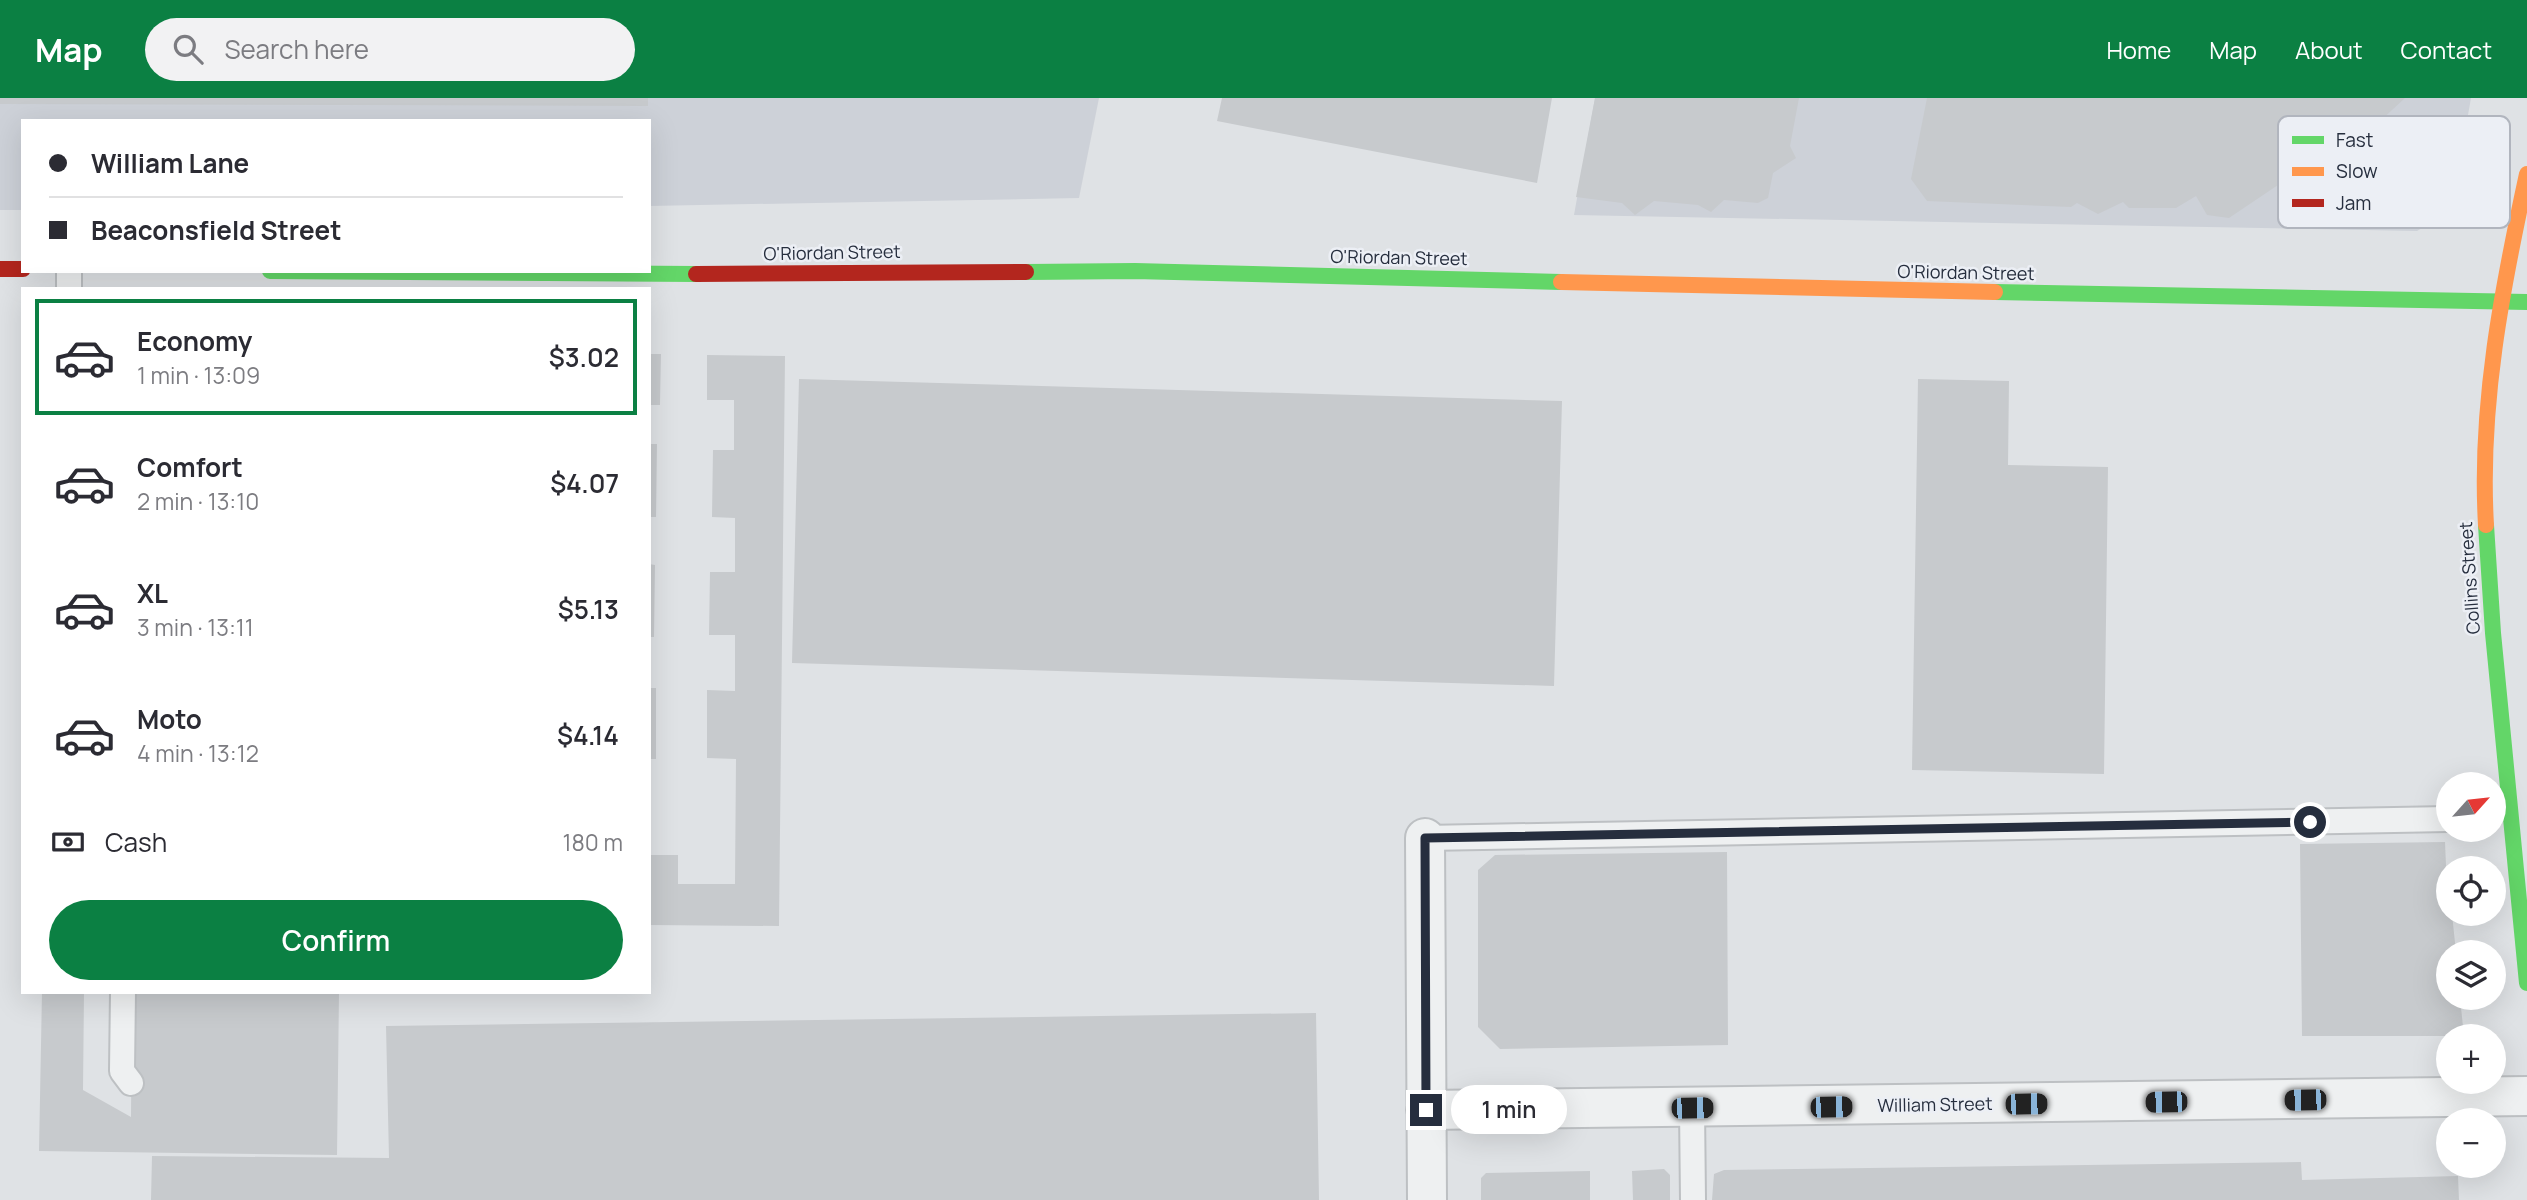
<!DOCTYPE html>
<html lang="en">
<head>
<meta charset="utf-8">
<style>
	:root { --surface:#fff; --page:#f2f2f3; --text:#2b2b33; --muted:#7c7c81; --line:#e1e1e2; --accent:#0b8043 }
	body { margin:0; font-family:Manrope,sans-serif; background:var(--page); color:var(--text); height:100vh; display:flex; flex-direction:column; font-size:26px; white-space:nowrap }
	* { box-sizing:border-box; margin:0 }
	p { font-size:23px; color:var(--muted) }
	.icon { flex:none; width:38px; height:38px; fill:none; stroke:currentColor; stroke-width:2; stroke-linecap:round; stroke-linejoin:round }
	.map { position:relative; flex:1; overflow:hidden }
	.sheet { position:absolute; left:21px; top:189px; width:630px; height:707px; display:flex; flex-direction:column; background:var(--surface); border-radius:0px; box-shadow:0 7px 28px #0002 }
	.sheet>* { flex:none }
	.guide { position:absolute; left:21px; top:21px; width:630px; height:154px; border-radius:0px; box-shadow:0 7px 28px #0002; display:grid; align-content:center; height:154px; padding:0 28px; background:var(--surface) }
	.needle { width:46px; rotate:63deg }
	.fabs { position:absolute; left:2436px; top:674px; display:grid; gap:14px }
	.fabs a { display:grid; place-items:center; width:70px; height:70px; border-radius:50%; background:var(--surface); box-shadow:0 7px 28px #0002; font-size:35px }
	.end { position:absolute; width:32px; height:32px; margin:-16px; border:9px solid #262e3e; background:#fff; box-shadow:0 0 0 4px #fff }
	.from { border-radius:50% }
	.bubble { position:absolute; height:49px; border-radius:24px; background:var(--surface); box-shadow:0 7px 28px #0002; font-size:23px; font-weight:600; line-height:49px; text-align:center }
	.car { position:absolute; width:21px; height:42px; margin:-21px -10px; border-radius:9px; box-shadow:0 0 5px 2px #0007; background:linear-gradient(#222 24%,#8ab4d8 0 40%,#222 0 76%,#8ab4d8 0 86%,#222 0) }
	.guide b { display:flex; align-items:center; gap:24px; height:66px; font-size:26px }
	.guide b+b { border-top:2px solid var(--line) }
	.guide i { width:18px; height:18px; background:var(--text) }
	ul { padding:12px 0 0; list-style:none }
	li { display:flex; align-items:center; gap:21px; height:116px; margin:0 14px 10px; padding:0 14px; border:4px solid transparent; border-radius:0px }
	li div { flex:1 }
	li b { display:block; font-size:26px }
	li em { font-style:normal; font-weight:600 }
	li.on { border-color:var(--accent) }
	li>.icon { width:63px; height:63px; stroke-width:1.5 }
	.pay { display:flex; align-items:center; gap:18px; height:77px; padding:0 28px; font-size:26px }
	.pay p { margin-inline-start:auto }
	.action { display:flex; gap:14px; margin-top:auto; padding:14px 28px }
	.action a { flex:1; height:80px; border-radius:42px; background:var(--accent); color:#fff; font-size:28px; font-weight:600; line-height:80px; text-align:center }
	header { display:flex; align-items:center; gap:42px; box-sizing:border-box; height:98px; padding:0 35px; background:var(--accent); color:#fff }
	header strong { font-size:33px }
	nav { display:flex; gap:38px; margin-inline-start:auto; font-size:24px }
	.search { width:490px; height:63px; background:var(--page); display:flex; align-items:center; gap:18px; box-sizing:border-box; padding:0 24px; border-radius:38px; color:var(--muted); font-size:26px }
	.map>svg:first-child { display:block }
	.built { fill:#cdd1d8 }
	.building { fill:#c7cacd }
	.lines { fill:none; stroke-linecap:round; stroke-linejoin:round }
	.lane-casing { stroke:#bdc0c3; stroke-width:28 }
	.street-casing { stroke:#bdc0c3; stroke-width:42 }
	.lane { stroke:#eef0f1; stroke-width:24 }
	.street { stroke:#eef0f1; stroke-width:38 }
	.fast { stroke:#63d668; stroke-width:16 }
	.slow { stroke:#ff974d; stroke-width:16 }
	.jam { stroke:#b3261e; stroke-width:16 }
	.route { stroke:#262e3e; stroke-width:9 }
	.labels { text-anchor:middle; stroke-width:5; stroke-linejoin:round; paint-order:stroke }
	.street-label { font-size:18px; fill:#262e3e; stroke:#eceff5 }
	.key { fill:#eceff5; stroke:#b1b5be; stroke-width:2 }
	.key-label { font-size:19px; fill:#262e3e }
</style>
</head>
<body>
<header>
<strong>Map</strong>
<div class="search"><svg class="icon" aria-label="search" viewBox="0 0 24 24"><circle cx="10" cy="10" r="6"/><path d="M15 15l6 6"/></svg>Search here</div>
<nav><a>Home</a><a>Map</a><a>About</a><a>Contact</a></nav>
</header>
<div class="map">
<svg width="2527" height="1102" viewBox="0 0 2527 1102">
	<rect width="100%" height="100%" fill="#dfe2e5"/>
	<path class="built" d="M0,0H1099L1079,100L649,108V23H23V112H0Z
		M1595,0H2471L2451,113L2417,133L1574,117Z"/>
	<path class="building" d="M0,0H648V8L0,6Z
		M1222,0H1552L1537,85L1217,23Z
		M1595,0H1799L1790,48L1796,60L1773,75L1768,100L1758,105L1724,102L1711,114L1698,107L1654,103L1635,117L1622,105L1576,99Z
		M1927,0H2405L2364,38L2309,66L2229,120L2207,117L2196,98L2176,110H2129L2123,104L2098,116L2077,105L2071,109L1927,103L1911,81Z
		M649,256H661L660,307H649Z
		M707,257L785,258L779,828L649,827V757H678V786H735L736,661L707,660V592L735,593V537H709L710,474H735V420L712,419L713,352H734V302H707Z
		M799,281L1562,303L1554,588L792,565Z
		M1918,281L2009,283L2008,367L2108,369L2104,676L1912,672Z
		M649,346H657L656,419H649Z
		M649,466L655,467L654,539H649Z
		M649,590H656V661H649Z
		M2445,744L2448,816H2452L2456,854H2448V900H2460L2464,938H2302L2300,746Z
		M1727,754L1728,947L1500,951L1478,929V772L1495,757Z
		M42,894H84L83,992L131,1019L132,894H339L337,1057L39,1053Z
		M1316,915L1319,1102H151L152,1058L389,1060L386,928Z
		M2301,1064L2302,1082L2458,1078L2459,1102H1712L1714,1076L1724,1072Z
		M1664,1071L1670,1077V1102H1633L1632,1073Z
		M1590,1073V1102H1481V1080L1486,1075Z"/>
	<g class="lines">
		<defs>
			<path id="lane" d="M69,173V191
				M1425,740L2448,721
				M123,894L122,973L131,985
				M1692,1010L1693,1102"/>
			<path id="street" d="M1425,740L1427,1102
				M1426,1012L2527,998"/>
		</defs>
		<use href="#lane" class="lane-casing"/>
		<use href="#street" class="street-casing"/>
		<use href="#lane" class="lane"/>
		<use href="#street" class="street"/>
		<path class="fast" d="M270,173L696,176
			M1026,174L1135,173L1561,184
			M1995,194L2527,204
			M2486,427L2493,535L2527,885"/>
		<path class="slow" d="M1561,184L1995,194
			M2486,427C2479,308 2502,191 2527,76"/>
		<path class="jam" d="M0,171H23
			M696,176L1026,174"/>
	</g>
	<g class="lines">
		<path class="route" d="M1426,1012L1425,740L2310,724"/>
	</g>
	<g class="labels">
		<g class="street-label">
			<text transform="translate(832 155) rotate(-1)" y="6">O'Riordan Street</text>
			<text transform="translate(1399 160) rotate(1)" y="6">O'Riordan Street</text>
			<text transform="translate(1966 175) rotate(1)" y="6">O'Riordan Street</text>
			<text transform="translate(2470 480) rotate(-94)" y="6">Collins Street</text>
			<text transform="translate(1935 1007) rotate(-1)" y="6">William Street</text>
		</g>
	</g>
	<rect x="2278" y="18" width="232" height="112" rx="10" class="key"/>
	<rect x="2292" y="38" width="32" height="8" fill="#63d668"/>
	<rect x="2292" y="69" width="32" height="9" fill="#ff974d"/>
	<rect x="2292" y="101" width="32" height="8" fill="#b3261e"/>
	<g class="key-label">
		<text x="2336" y="49">Fast</text>
		<text x="2336" y="80">Slow</text>
		<text x="2336" y="112">Jam</text>
	</g>
</svg>
<div class="fabs">
<a><svg class="needle" viewBox="-14 -14 28 28"><path d="M0-13l5 13h-10z" fill="#e53935"/><path d="M0 13l5-13h-10z" fill="#7c7c81"/></svg></a>
<a><svg class="icon" aria-label="locate" viewBox="0 0 24 24"><circle cx="12" cy="12" r="6"/><path d="M12 2v4M12 18v4M2 12h4M18 12h4"/></svg></a>
<a><svg class="icon" aria-label="layers" viewBox="0 0 24 24"><path d="M12 4l9 5-9 5-9-5zM3 14l9 5 9-5"/></svg></a>
<a>+</a>
<a>−</a>
</div>
<i class="end from" style="left:2310px;top:724px"></i>
<i class="end" style="left:1426px;top:1012px"></i>
<div class="bubble" style="left:1451px;top:987px;width:116px">1 min</div>
<i class="car" style="left:2305px;top:1002px;rotate:269deg"></i>
<i class="car" style="left:2166px;top:1004px;rotate:269deg"></i>
<i class="car" style="left:2026px;top:1006px;rotate:89deg"></i>
<i class="car" style="left:1831px;top:1009px;rotate:89deg"></i>
<i class="car" style="left:1692px;top:1010px;rotate:89deg"></i>
<div class="guide">
<b><i class="from"></i>William Lane</b>
<b><i></i>Beaconsfield Street</b>
</div>
<section class="sheet">
<ul>
<li class="on"><svg class="icon" aria-label="car" viewBox="0 0 24 24"><path d="M5 17H2v-5l4-1 3-4h7l3 4 3 1v5h-3M9 17h6M6 11h13"/><circle cx="7" cy="17" r="2"/><circle cx="17" cy="17" r="2"/></svg><div><b>Economy</b><p>1 min · 13:09</p></div><em>$3.02</em></li>
<li><svg class="icon" aria-label="car" viewBox="0 0 24 24"><path d="M5 17H2v-5l4-1 3-4h7l3 4 3 1v5h-3M9 17h6M6 11h13"/><circle cx="7" cy="17" r="2"/><circle cx="17" cy="17" r="2"/></svg><div><b>Comfort</b><p>2 min · 13:10</p></div><em>$4.07</em></li>
<li><svg class="icon" aria-label="car" viewBox="0 0 24 24"><path d="M5 17H2v-5l4-1 3-4h7l3 4 3 1v5h-3M9 17h6M6 11h13"/><circle cx="7" cy="17" r="2"/><circle cx="17" cy="17" r="2"/></svg><div><b>XL</b><p>3 min · 13:11</p></div><em>$5.13</em></li>
<li><svg class="icon" aria-label="car" viewBox="0 0 24 24"><path d="M5 17H2v-5l4-1 3-4h7l3 4 3 1v5h-3M9 17h6M6 11h13"/><circle cx="7" cy="17" r="2"/><circle cx="17" cy="17" r="2"/></svg><div><b>Moto</b><p>4 min · 13:12</p></div><em>$4.14</em></li>
</ul>
<div class="pay"><svg class="icon" aria-label="cash" viewBox="0 0 24 24"><path d="M3 7h18v10H3z"/><circle cx="12" cy="12" r="2"/></svg>Cash<p>180 m</p></div>
<div class="action"><a>Confirm</a></div>
</section>
</div>
</body>
</html>
